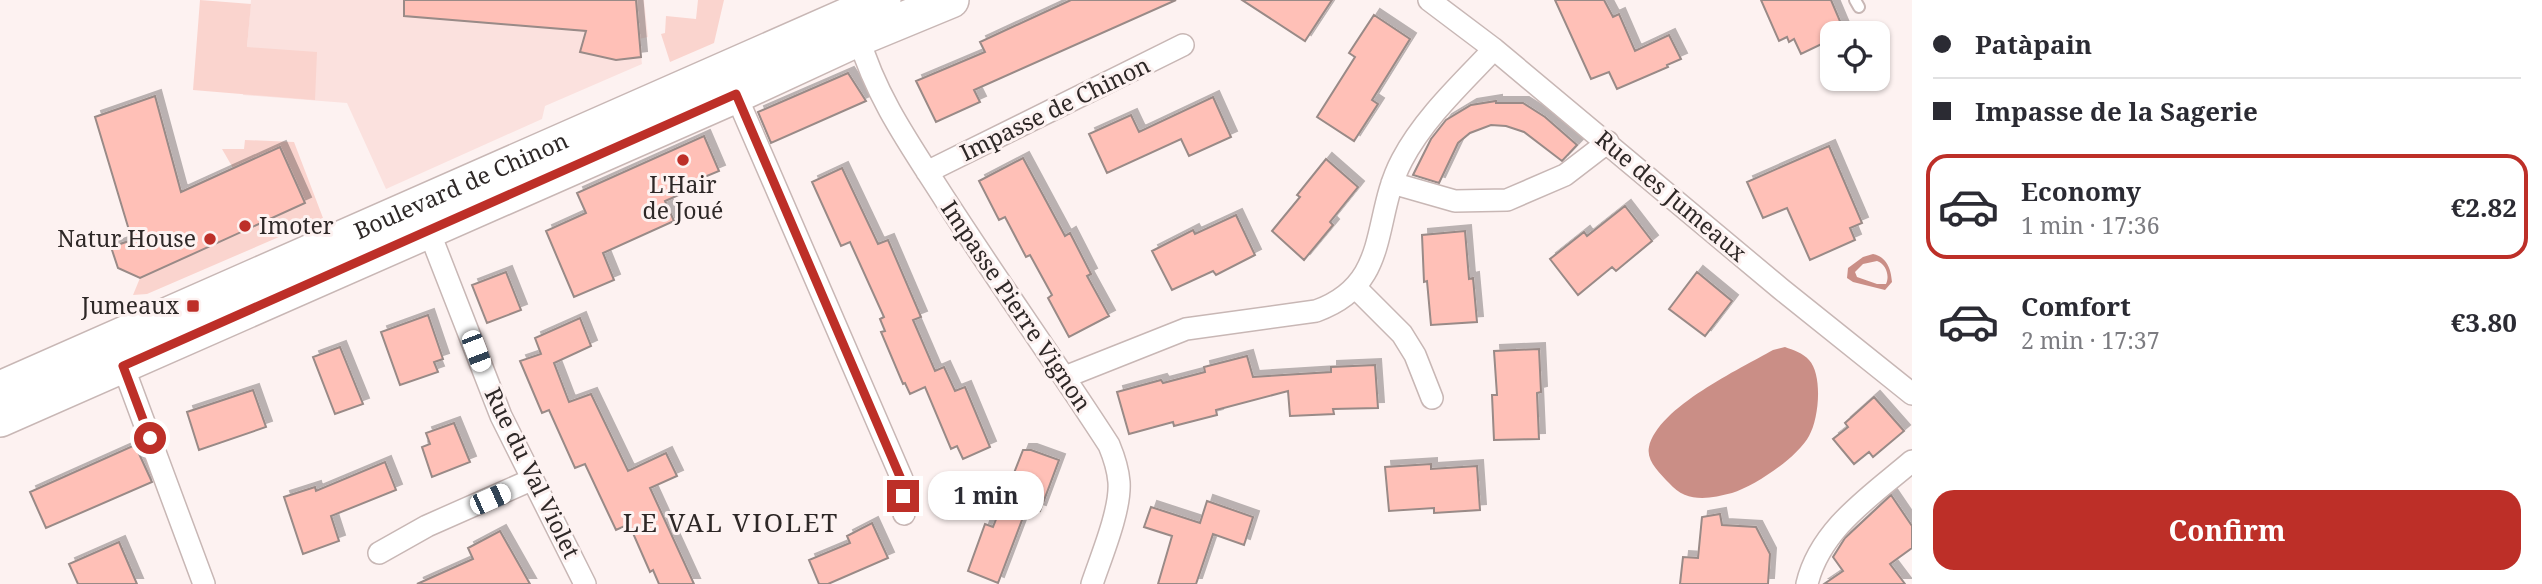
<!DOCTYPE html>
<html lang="en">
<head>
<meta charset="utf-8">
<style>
	:root { --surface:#fff; --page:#f7f7f7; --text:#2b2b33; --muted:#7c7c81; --line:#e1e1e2; --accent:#bd2f28 }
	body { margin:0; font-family:"Noto Serif",serif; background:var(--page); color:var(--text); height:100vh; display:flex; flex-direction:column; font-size:26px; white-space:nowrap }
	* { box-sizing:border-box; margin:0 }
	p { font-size:23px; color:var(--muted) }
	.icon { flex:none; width:38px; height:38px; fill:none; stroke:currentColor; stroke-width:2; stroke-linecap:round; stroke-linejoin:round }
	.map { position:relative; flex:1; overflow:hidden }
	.details { display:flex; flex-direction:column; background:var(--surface); width:630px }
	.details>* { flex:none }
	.guide { display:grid; align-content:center; height:154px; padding:0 21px; background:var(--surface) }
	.fabs { position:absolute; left:1820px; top:21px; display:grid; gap:14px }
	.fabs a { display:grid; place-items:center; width:70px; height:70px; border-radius:14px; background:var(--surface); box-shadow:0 2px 5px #0004; font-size:35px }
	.end { position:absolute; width:32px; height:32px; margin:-16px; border:9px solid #bd2f28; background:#fff; box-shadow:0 0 0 4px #fff }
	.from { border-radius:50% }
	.bubble { position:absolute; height:49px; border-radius:21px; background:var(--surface); box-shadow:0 2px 5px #0004; font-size:23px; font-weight:700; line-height:49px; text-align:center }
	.car { position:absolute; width:21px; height:42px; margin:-21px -10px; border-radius:9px; box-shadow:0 0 5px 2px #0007; background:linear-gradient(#fff 24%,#345 0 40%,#fff 0 76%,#345 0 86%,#fff 0) }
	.guide b { display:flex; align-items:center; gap:24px; height:66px; font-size:26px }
	.guide b+b { border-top:2px solid var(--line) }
	.guide i { width:18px; height:18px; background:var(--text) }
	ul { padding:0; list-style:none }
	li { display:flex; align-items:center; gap:21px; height:105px; margin:0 14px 10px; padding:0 7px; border:4px solid transparent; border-radius:21px }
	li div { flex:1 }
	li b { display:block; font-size:26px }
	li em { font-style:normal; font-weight:700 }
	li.on { border-color:var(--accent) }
	li>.icon { width:63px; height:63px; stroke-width:1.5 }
	.button { display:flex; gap:14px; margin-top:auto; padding:14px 21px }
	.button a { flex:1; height:80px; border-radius:21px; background:var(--accent); color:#fff; font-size:28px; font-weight:700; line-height:80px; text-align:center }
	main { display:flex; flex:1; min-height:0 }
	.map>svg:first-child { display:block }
	.built { fill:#fbe1de }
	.green { fill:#fad4ce }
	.water { fill:#ca8e86; fill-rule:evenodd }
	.building { fill:#ffc0b7; stroke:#998a87; stroke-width:2; filter:url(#shadow) }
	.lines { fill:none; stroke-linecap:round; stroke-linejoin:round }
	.lane-casing { stroke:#c8b7b5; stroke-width:14 }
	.street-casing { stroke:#c8b7b5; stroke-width:24 }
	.primary-casing { stroke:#c8b7b5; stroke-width:38 }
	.lane { stroke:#fff; stroke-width:10 }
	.street { stroke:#fff; stroke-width:21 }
	.primary { stroke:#fff; stroke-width:35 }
	.route { stroke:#bd2f28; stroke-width:9 }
	.poi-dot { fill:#bd2f28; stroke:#fdf2f1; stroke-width:2.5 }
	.labels { text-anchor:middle; stroke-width:6; stroke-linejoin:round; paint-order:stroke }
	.street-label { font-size:23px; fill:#2e2827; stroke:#fdf2f1 }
	.poi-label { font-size:23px; fill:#2e2827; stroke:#fdf2f1; text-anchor:end }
	.quarter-label { font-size:26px; letter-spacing:2px; fill:#2e2827; stroke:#fdf2f1 }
</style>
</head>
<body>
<main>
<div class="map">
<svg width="1912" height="584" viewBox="0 0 1912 584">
	<defs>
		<filter id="shadow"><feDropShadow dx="6" dy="-6" stdDeviation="0" flood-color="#0004"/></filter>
	</defs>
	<rect width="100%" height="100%" fill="#fdf2f1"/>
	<path class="built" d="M251,0H644L648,37L639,39L642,64L545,106L542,119L386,189L347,103L243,95Z"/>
	<path class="green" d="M200,0L251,4L247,47L317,52L315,100L193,90Z
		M698,0H724L714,43L670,62L661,34L665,33L666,16L696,19Z
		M245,140L294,142L323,218L147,294L133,295L140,278L304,204L280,147L233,168L222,149H244Z"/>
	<path class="water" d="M1873,254C1887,257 1891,269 1892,282L1885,290L1853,282L1847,278L1848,268L1863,257ZM1877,261C1886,264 1890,276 1886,284H1877L1857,277L1855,272L1863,264Z
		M1785,347C1793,350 1803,353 1809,360C1823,375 1819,419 1809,436C1798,457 1755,486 1732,493C1709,499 1686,503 1669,483C1660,473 1646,461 1649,447C1658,407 1740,369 1773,350Z"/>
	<path class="building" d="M404,0H636L641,57L616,60L580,52L586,31L404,16Z
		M1071,0H1176L974,90L980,102L936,122L916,81L985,52L980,42Z
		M1242,0H1332L1305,41Z
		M1555,0H1604L1613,17L1619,14L1635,51L1669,35L1681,59L1667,65L1668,67L1617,89L1609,72L1591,79Z
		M1761,0H1831L1845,33H1832V39L1801,54L1794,39L1789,42L1787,37L1779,41Z
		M1374,15L1410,39L1372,100L1378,104L1354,141L1317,117L1355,57L1349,53Z
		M848,73L866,101L771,143L758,112Z
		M155,96L181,192L280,147L305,203L140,278L118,268L111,247L132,240L95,117Z
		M1213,97L1231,137L1189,156L1181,139L1107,173L1089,134L1131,115L1139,132Z
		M1496,101V103H1523L1545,117L1577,145L1562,161L1524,132L1506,126L1491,125L1470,133L1458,143L1439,183L1413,175L1431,139L1446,120L1471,105Z
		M704,136L719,171L697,180L699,186L665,201L674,221L603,253L614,280L574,297L546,231L586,213L577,193Z
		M1829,146L1862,223L1850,228L1855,240L1810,260L1787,208L1763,218L1747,182Z
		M1023,158L1065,236L1070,233L1091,274L1087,276L1109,316L1069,337L1048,298L1052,295L1030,255L1026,257L1005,217L999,220L979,181Z
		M1326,159L1358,187L1330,222L1333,225L1304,260L1272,231L1300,197L1297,195Z
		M842,168L878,244L888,240L921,317L913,320L935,371L944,367L955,391L965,387L990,447L963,459L957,446L951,449L925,387L910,394L905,383L903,384L881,332L885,331L880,319L884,317L850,242L841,246L812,182Z
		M1625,206L1652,241L1616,271L1612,267L1578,295L1550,259L1584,232L1587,236Z
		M1236,215L1255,255L1216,275L1213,271L1172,290L1152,251L1193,230L1195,234Z
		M1465,231L1469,279L1473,278L1477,322L1431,325L1427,281L1424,282L1422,235Z
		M506,272L521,310L487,323L472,285Z
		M1697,272L1732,301L1705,336L1669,309Z
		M428,315L443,359L434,362L438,372L400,385L381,332Z
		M580,318L591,346L554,363L569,402L591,394L628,471L666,453L677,476L650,488L694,584H659L653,570L650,572L629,524L616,530L585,464L575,468L549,410L542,413L520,361L541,354L535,338Z
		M340,347L363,404L335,414L313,357Z
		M1539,349L1541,392L1537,393L1539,439L1494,440L1492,395H1497L1494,351Z
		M1247,356L1253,377L1331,372V367L1375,365L1378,408L1333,409L1334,414L1290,416L1288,391L1216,410L1217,415L1174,426L1173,422L1129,434L1117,392L1161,380L1163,383L1205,372L1204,367Z
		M253,390L266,427L199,450L187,412Z
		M1874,397L1904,431L1873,457L1869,452L1854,464L1833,439L1848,427L1845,423Z
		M454,423L470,462L432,477L422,447L430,444L426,433Z
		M135,445L152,482L46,528L30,492Z
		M1023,450H1031L1059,460L1040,511L1027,507L998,583L968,571L985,524L993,527Z
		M385,462L396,490L331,516L339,541L303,554L284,497L315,487L316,491Z
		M1431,464V469L1477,466L1480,510L1434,513V508L1389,511L1385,467Z
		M1891,495L1912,526V548L1890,564L1905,584H1824L1843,571L1833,557L1845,538Z
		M1207,501L1253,517L1244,545L1213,534L1196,584H1158L1172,536L1144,527L1151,507L1200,523Z
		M1720,514L1722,525L1756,527L1770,554L1768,584H1680L1683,557L1698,558L1702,517Z
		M872,523L888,558L828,584H819L809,560L850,543L847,536Z
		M500,531L530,584H417L473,559L468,548Z
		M119,542L137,584H78L69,564Z"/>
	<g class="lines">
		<defs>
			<path id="lane" d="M1855,0L1859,7"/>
			<path id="street" d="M1429,0L1494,49L1781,289L1912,394
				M859,38C876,98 913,149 946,201C999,283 1056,363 1109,445C1114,457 1118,469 1119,482C1121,510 1101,557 1092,584
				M732,86L902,479L904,514
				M927,172L1183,45
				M1392,183L1455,201L1507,200L1565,175L1608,142
				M425,221L501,416L585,584
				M1356,288L1402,334L1415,355L1432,398
				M123,366L204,584
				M1065,377L1186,329L1316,311C1392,284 1371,218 1402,160C1424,118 1462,83 1494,49
				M379,553L427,526L531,480
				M1807,584C1820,529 1871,496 1912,461"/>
			<g id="primary">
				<path id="s1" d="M0,389L883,0"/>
				<path d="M0,419L736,95L859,38L951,0"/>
			</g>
		</defs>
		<use href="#lane" class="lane-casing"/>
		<use href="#street" class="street-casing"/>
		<use href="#primary" class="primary-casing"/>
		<use href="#lane" class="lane"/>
		<use href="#street" class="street"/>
		<use href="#primary" class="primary"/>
	</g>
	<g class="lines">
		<path class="route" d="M150,438L123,366L736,94L901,479L903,496"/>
	</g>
	<g class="poi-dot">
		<circle cx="683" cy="160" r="7"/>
		<circle cx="245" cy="226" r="7"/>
		<circle cx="210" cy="239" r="7"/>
		<rect x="186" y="299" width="14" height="14" rx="3.5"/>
	</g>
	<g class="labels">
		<g class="street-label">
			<text transform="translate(1055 109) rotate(-26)" y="8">Impasse de Chinon</text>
			<text dy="8" stroke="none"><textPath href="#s1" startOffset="504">Boulevard de Chinon</textPath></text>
			<text transform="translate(1671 196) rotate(40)" y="8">Rue des Jumeaux</text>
			<text transform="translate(1016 306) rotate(56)" y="8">Impasse Pierre Vignon</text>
			<text transform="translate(532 473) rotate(64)" y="8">Rue du Val Violet</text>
		</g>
		<g class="poi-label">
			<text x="683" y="193" text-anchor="middle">L'Hair<tspan x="683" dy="26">de Joué</tspan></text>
			<text x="259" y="234" text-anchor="start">Imoter</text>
			<text x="196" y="247">Natur House</text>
			<text x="179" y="314">Jumeaux</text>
		</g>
		<g class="quarter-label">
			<text x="731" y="532">LE VAL VIOLET</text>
		</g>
	</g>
</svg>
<div class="fabs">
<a><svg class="icon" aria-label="locate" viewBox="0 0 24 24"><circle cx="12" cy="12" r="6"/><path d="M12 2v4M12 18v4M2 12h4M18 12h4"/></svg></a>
</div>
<i class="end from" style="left:150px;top:438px"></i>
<i class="end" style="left:903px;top:496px"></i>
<div class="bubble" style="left:928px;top:471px;width:116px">1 min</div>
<i class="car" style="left:476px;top:351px;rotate:159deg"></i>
<i class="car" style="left:490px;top:499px;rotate:66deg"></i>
</div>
<section class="details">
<div class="guide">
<b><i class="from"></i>Patàpain</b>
<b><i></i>Impasse de la Sagerie</b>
</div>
<ul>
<li class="on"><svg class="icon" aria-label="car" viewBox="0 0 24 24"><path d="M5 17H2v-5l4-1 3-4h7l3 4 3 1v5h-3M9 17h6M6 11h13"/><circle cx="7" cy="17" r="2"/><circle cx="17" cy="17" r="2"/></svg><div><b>Economy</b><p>1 min · 17:36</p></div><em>€2.82</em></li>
<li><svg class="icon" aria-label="car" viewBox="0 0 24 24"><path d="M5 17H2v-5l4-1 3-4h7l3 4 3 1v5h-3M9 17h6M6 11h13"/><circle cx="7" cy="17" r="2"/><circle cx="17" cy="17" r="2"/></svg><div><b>Comfort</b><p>2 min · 17:37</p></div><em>€3.80</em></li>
</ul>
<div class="button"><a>Confirm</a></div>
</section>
</main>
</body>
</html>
